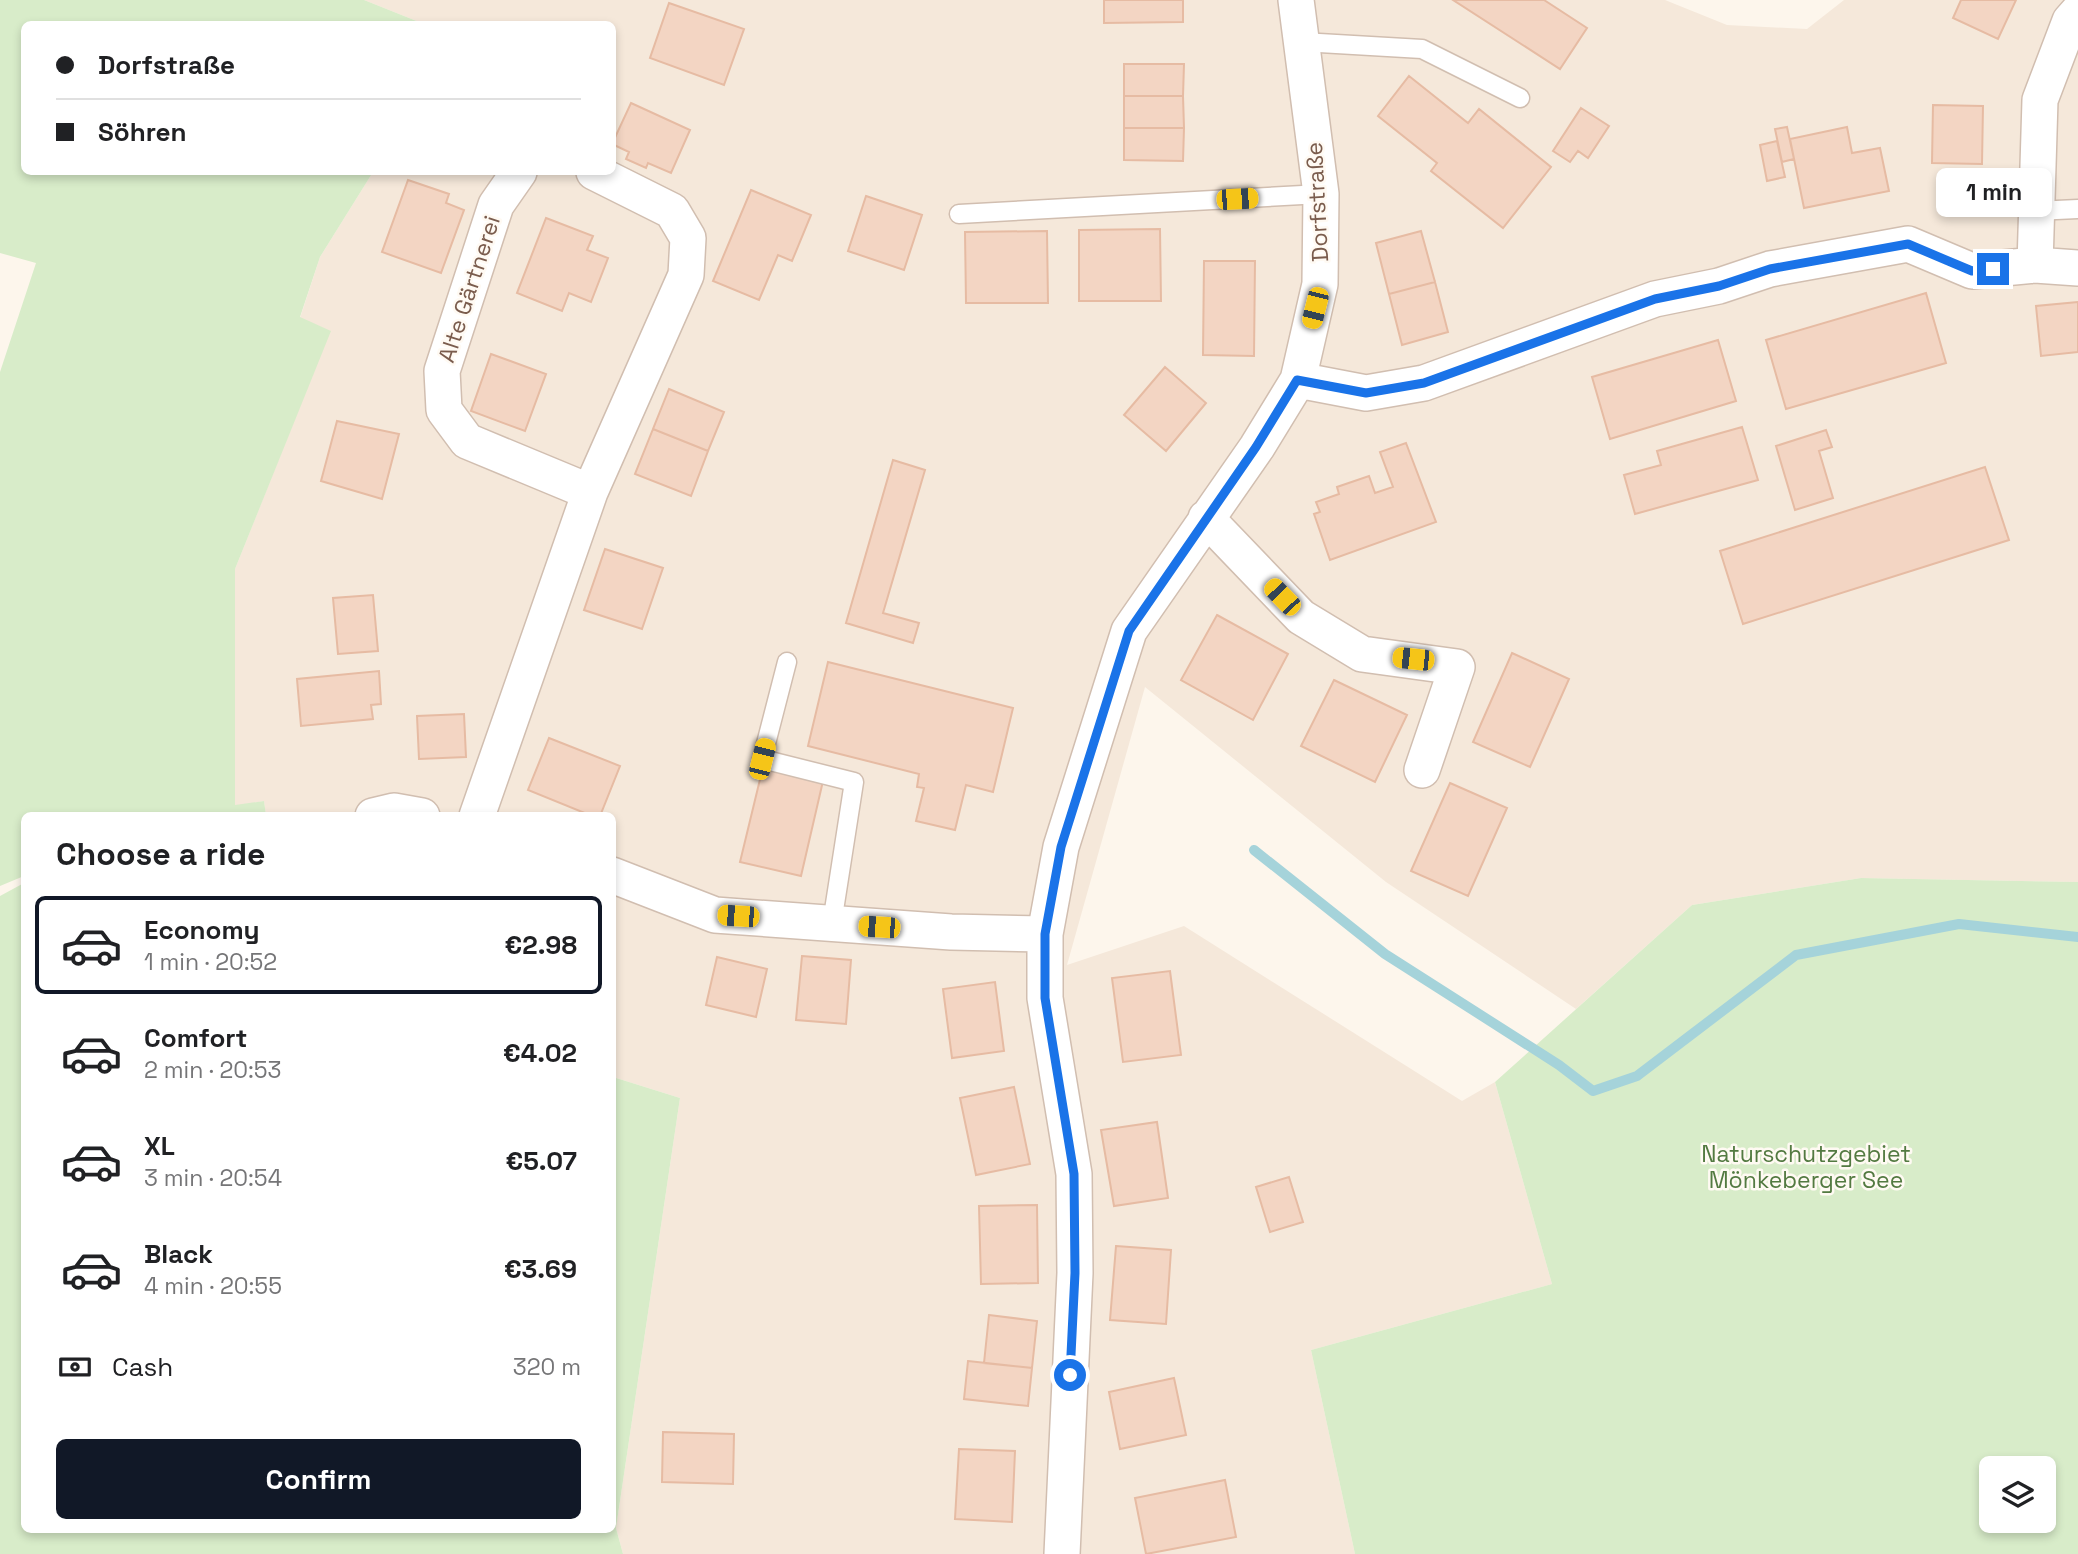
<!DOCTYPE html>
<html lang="en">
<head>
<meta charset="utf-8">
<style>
	:root { --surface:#fff; --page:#f6f6f6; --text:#202124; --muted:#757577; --line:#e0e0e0; --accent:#111827 }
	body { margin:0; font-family:"Space Grotesk",sans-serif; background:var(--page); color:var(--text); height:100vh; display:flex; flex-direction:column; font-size:26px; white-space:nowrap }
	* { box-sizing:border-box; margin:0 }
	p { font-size:23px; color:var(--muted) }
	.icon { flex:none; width:38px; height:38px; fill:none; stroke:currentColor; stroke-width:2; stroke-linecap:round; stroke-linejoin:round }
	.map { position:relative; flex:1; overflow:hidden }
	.panel { position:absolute; left:21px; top:812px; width:595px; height:721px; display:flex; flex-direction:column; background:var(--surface); border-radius:10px; box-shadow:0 4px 10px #0003 }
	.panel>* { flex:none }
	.top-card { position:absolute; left:21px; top:21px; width:595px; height:154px; border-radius:10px; box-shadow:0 4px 10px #0003; display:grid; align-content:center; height:154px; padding:0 35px; background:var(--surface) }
	.buttons { position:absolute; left:1979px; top:1456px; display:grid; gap:14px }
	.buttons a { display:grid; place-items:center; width:77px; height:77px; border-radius:10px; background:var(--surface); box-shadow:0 4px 10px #0003; font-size:35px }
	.end { position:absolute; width:32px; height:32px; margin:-16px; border:9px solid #1a73e8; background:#fff; box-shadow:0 0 0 4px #fff }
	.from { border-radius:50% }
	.bubble { position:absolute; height:49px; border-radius:10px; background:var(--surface); box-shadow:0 4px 10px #0003; font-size:23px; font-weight:800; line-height:49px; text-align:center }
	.car { position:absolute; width:21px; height:42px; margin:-21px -10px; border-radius:9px; box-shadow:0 0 5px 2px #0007; background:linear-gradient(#f5c518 24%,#345 0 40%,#f5c518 0 76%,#345 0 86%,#f5c518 0) }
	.top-card b { display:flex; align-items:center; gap:24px; height:66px; font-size:26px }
	.top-card b+b { border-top:2px solid var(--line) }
	.top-card i { width:18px; height:18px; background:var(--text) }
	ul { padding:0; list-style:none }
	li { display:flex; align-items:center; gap:21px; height:98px; margin:0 14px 10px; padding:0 21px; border:4px solid transparent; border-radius:10px }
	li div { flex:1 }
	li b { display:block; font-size:26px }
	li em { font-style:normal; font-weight:800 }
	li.selected { border-color:var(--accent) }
	li>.icon { width:63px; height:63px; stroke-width:1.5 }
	h2 { padding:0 35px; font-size:32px; line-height:84px }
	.pay { display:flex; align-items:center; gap:18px; height:77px; padding:0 35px; font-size:26px }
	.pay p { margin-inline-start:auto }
	.button { display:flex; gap:14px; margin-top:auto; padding:14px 35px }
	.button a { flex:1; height:80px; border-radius:10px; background:var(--accent); color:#fff; font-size:28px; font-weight:800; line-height:80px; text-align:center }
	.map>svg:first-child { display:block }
	.residential { fill:#f5e8da }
	.green { fill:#d8ecc9; fill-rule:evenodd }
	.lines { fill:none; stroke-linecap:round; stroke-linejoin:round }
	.stream { stroke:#a5d3da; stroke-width:10 }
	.building { fill:#f3d5c3; stroke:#e6bba3; stroke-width:2 }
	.lane-casing { stroke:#d1beb0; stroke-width:21 }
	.street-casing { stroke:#d1beb0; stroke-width:38 }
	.lane { stroke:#fff; stroke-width:18 }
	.street { stroke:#fff; stroke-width:35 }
	.route { stroke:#1a73e8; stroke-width:9 }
	.labels { text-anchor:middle; stroke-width:5; stroke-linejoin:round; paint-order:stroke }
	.street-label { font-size:23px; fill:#7a5c4d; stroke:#fffaf3 }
	.park-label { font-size:23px; fill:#537a41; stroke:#fffaf3 }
</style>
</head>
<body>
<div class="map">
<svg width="2078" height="1554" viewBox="0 0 2078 1554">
	<rect width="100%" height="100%" fill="#fdf6ec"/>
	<path class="residential" d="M364,0H1665L1727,25L1807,29L1844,0H2078V882L1861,878L1692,905L1576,1009L1386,882L1145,687L1067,965L1184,926L1462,1101L1495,1082L1552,1284L1311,1350L1355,1554H623L616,1528L680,1098L613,1077L612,816H266L264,801L235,806V569L330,331L300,318L320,257L373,172H612V24H424Z"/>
	<path class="green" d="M0,0H364L424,24H24V172H373L320,257L300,317L331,331L235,569V805L264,801L266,815L24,816V876L0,886V372L36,263L0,253Z
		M1861,878L2078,882V1554H1355L1311,1350L1552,1284L1495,1082L1692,905ZM1992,1468H2044V1521H1992Z
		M24,883V1530H612L613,1077L680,1098L616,1528L623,1554H0V896Z"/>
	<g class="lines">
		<path class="stream" d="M1254,850L1385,954L1559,1065L1593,1091L1637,1076L1796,955L1959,924L2078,937"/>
	</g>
	<path class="building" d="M1104,0H1183V22L1104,23Z
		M1453,0H1544L1587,28L1560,69Z
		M1961,0H2016L1998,39L1953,18Z
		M669,3L744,29L724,85L650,58Z
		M1124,64H1184L1183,96H1124Z
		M1409,76L1468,123L1479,109L1551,167L1503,228L1431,171L1437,163L1378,116Z
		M1124,96H1183L1184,128H1124Z
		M631,103L690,130L671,173L648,163L646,168L626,159L629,152L612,144Z
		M1933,105L1983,106L1982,164L1932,163Z
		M1581,108L1609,126L1588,158L1578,151L1570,162L1553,151Z
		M1787,127L1794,159L1782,162L1775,129Z
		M1847,127L1852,153L1880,148L1889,191L1804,208L1790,139Z
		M1124,128H1184L1183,161L1124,160Z
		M1777,141L1785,177L1767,181L1760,145Z
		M408,180L449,194L446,203L464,210L441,273L382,252Z
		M751,190L811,215L792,261L778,255L759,300L713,281Z
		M866,196L922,215L904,270L848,251Z
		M546,218L593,236L587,250L608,258L591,302L569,293L562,311L517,293Z
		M1160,229L1161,301H1079V230Z
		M1047,231L1048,303H966L965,232Z
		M1421,231L1435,282L1389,294L1376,243Z
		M1204,261H1255L1254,356L1203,355Z
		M1435,282L1448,332L1402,345L1389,294Z
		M1926,293L1946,363L1786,409L1766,340Z
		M2078,302V352L2041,356L2036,306Z
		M1718,340L1736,401L1610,439L1592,377Z
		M491,354L546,374L525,431L471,411Z
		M1165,367L1206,403L1166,451L1124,415Z
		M669,389L724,412L708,451L653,429Z
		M337,421L399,434L382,499L321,481Z
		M1742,427L1758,480L1635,514L1624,475L1661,465L1657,451Z
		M653,429L708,451L691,496L635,474Z
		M1826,430L1832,447L1819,451L1833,498L1795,510L1776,446Z
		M1406,443L1436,522L1330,560L1314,514L1320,512L1316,502L1339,494L1337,487L1369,476L1375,493L1393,487L1380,452Z
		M893,460L925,470L883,613L919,623L913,643L846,623Z
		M1985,467L2009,540L1743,624L1720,551Z
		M605,549L663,568L642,629L584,610Z
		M373,595L378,651L338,654L333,598Z
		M1217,615L1288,654L1253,720L1181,680Z
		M1512,653L1569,679L1530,767L1473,742Z
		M828,662L1013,708L993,792L966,785L955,830L916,821L924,788L917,787L919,774L808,746Z
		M379,671L381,704L371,705L373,719L301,726L297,679Z
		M1334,680L1407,715L1375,782L1301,746Z
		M464,714L466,757L419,759L417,716Z
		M549,738L620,766L600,816H592L528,790Z
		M763,767L823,781L801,876L740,862Z
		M1450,783L1507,808L1468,896L1411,871Z
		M802,956L851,960L846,1024L796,1020Z
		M717,957L767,969L756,1017L706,1005Z
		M1170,971L1181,1055L1123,1062L1112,978Z
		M995,982L1004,1051L952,1058L943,989Z
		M1014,1087L1030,1164L976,1175L960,1098Z
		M1157,1122L1168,1198L1114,1206L1101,1130Z
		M1289,1177L1303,1222L1270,1232L1256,1187Z
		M1037,1205L1038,1283L981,1284L979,1206Z
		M1116,1246L1171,1250L1166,1324L1110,1320Z
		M989,1315L1037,1321L1032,1368L984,1363Z
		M968,1361L1032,1368L1028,1406L964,1399Z
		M1174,1378L1186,1435L1120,1449L1109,1392Z
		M663,1432L734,1434L733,1484L662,1482Z
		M959,1449L1015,1451L1012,1522L955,1519Z
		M1225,1480L1236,1537L1146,1554L1135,1498Z"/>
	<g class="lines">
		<defs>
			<path id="lane" d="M1302,42L1422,49L1520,98
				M2035,211L2078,209
				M959,214L1321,194
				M787,662L762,759L854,782L832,923"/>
			<path id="street" d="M519,172L496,205L442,371L444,410L467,441L590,492
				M2035,265L2040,100L2070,21L2078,12
				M1298,380L1366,393L1424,383L1655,299L1719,286L1770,269L1908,244L1972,271L2035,265L2078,268
				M1206,518L1301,617L1362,654L1457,667L1422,770
				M373,816L394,811L422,816
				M477,816L590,492L686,275L688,238L672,211L594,172
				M612,875L715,915L951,932L1045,934
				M1062,1554L1075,1273L1074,1174L1045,998V934L1061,847L1129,631L1257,447L1298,380L1320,284L1321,194L1296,0"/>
		</defs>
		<use href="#lane" class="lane-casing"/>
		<use href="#street" class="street-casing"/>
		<use href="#lane" class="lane"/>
		<use href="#street" class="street"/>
	</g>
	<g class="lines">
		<path class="route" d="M1070,1375L1075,1273L1074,1174L1045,998V934L1061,847L1129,631L1256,447L1297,380L1366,393L1424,383L1655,299L1719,286L1770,269L1908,244L1972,271L1993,269"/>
	</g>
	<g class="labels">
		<g class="street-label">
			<text transform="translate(1317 202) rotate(-93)" y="8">Dorfstraße</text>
			<text transform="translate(469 289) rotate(-72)" y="8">Alte Gärtnerei</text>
		</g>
		<g class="park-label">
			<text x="1806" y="1162">Naturschutzgebiet<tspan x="1806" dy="26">Mönkeberger See</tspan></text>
		</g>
	</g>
</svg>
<div class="buttons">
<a><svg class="icon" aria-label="layers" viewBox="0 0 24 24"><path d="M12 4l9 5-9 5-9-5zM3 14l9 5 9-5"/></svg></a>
</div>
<i class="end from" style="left:1070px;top:1375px"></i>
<i class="end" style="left:1993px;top:269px"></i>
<div class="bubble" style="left:1936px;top:168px;width:116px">1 min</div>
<i class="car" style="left:1237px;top:199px;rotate:87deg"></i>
<i class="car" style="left:1315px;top:308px;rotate:194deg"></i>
<i class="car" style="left:1282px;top:597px;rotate:316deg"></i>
<i class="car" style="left:1413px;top:659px;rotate:276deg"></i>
<i class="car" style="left:762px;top:759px;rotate:14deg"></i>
<i class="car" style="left:738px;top:916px;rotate:274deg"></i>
<i class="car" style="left:879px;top:927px;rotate:274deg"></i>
<div class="top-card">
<b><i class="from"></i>Dorfstraße</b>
<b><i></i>Söhren</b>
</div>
<section class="panel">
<h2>Choose a ride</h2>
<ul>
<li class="selected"><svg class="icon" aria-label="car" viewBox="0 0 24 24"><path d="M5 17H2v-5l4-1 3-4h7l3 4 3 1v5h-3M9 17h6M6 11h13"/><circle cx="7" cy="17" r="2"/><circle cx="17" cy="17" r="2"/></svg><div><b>Economy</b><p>1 min · 20:52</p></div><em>€2.98</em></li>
<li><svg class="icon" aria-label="car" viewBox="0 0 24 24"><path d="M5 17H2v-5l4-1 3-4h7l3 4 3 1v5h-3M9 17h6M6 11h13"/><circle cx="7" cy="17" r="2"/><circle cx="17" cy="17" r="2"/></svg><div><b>Comfort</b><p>2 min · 20:53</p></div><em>€4.02</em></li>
<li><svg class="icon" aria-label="car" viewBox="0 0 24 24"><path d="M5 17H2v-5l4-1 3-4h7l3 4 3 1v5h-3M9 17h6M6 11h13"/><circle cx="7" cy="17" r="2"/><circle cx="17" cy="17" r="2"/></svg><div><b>XL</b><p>3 min · 20:54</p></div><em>€5.07</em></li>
<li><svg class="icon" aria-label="car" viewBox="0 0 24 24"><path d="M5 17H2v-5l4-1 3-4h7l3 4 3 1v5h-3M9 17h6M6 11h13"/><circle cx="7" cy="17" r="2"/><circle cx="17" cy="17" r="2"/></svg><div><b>Black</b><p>4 min · 20:55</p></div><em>€3.69</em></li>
</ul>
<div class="pay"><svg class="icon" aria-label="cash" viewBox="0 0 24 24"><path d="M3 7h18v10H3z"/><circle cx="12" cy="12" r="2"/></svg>Cash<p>320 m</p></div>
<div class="button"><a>Confirm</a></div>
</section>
</div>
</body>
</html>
